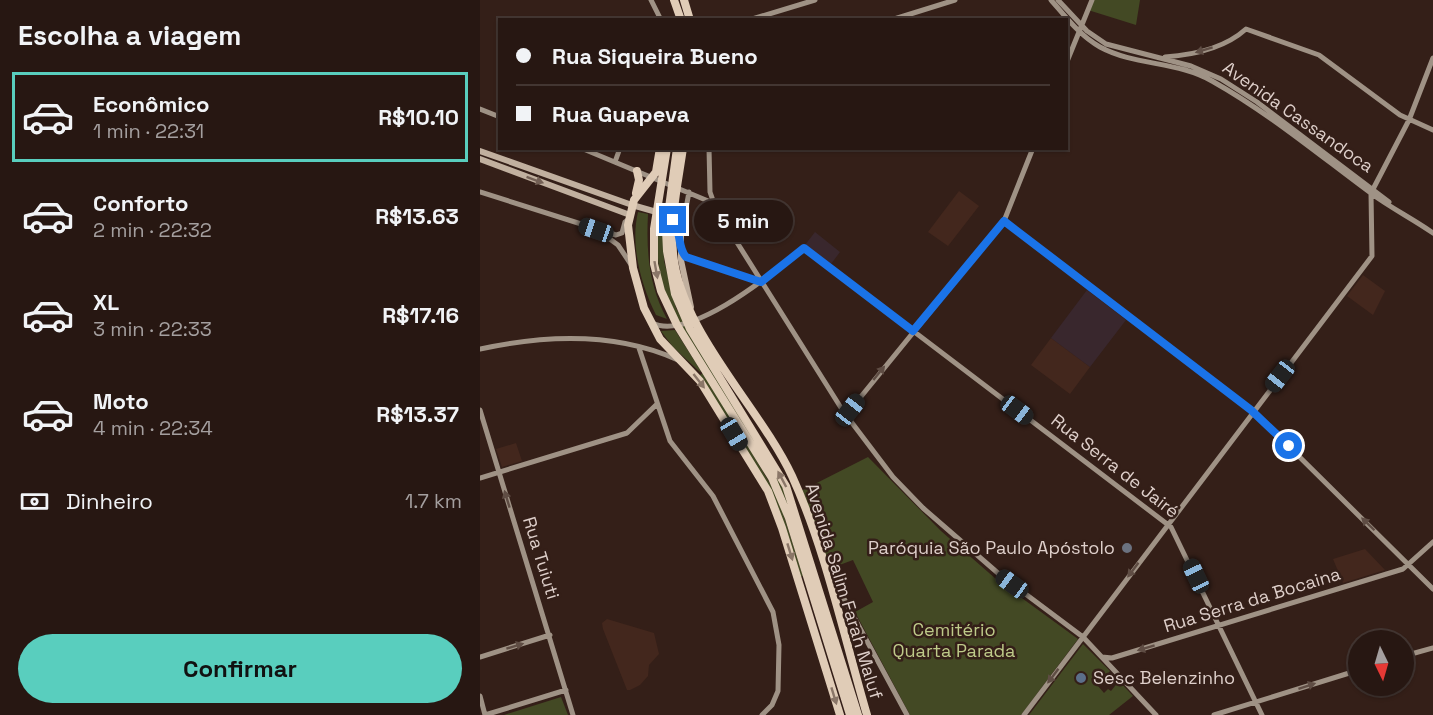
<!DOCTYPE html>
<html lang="pt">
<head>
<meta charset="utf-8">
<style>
	:root { --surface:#271712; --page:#2f201b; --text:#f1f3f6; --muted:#a49f9f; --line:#433632; --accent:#59cebe }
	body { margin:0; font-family:"Space Grotesk",sans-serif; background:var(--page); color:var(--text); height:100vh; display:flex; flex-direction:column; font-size:22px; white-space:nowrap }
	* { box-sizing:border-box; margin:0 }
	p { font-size:20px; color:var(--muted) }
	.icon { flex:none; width:33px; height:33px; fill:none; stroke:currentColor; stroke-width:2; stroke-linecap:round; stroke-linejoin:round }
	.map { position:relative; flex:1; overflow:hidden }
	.panel { display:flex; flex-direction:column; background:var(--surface); width:480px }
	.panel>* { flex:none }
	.top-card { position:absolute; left:18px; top:18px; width:570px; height:132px; border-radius:0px; box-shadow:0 2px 4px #0004,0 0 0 2px var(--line); display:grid; align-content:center; height:132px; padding:0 18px; background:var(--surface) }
	.needle { width:39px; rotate:175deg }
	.tools { position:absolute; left:868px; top:630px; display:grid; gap:12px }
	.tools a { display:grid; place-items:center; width:66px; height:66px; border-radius:50%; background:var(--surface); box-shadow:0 2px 4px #0004,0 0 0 2px var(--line); font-size:30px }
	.end { position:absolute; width:27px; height:27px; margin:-14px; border:8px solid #1a73e8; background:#fff; box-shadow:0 0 0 3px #fff }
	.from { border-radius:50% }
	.bubble { position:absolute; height:42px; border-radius:21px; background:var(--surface); box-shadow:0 2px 4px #0004,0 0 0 2px var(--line); font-size:20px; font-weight:600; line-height:42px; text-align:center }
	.car { position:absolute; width:18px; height:36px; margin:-18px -9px; border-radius:8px; box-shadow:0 0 4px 2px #0007; background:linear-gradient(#222 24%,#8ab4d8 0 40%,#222 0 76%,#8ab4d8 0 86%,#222 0) }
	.top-card b { display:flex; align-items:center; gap:21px; height:57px; font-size:22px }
	.top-card b+b { border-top:2px solid var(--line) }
	.top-card i { width:15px; height:15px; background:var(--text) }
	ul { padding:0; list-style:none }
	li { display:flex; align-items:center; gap:18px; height:90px; margin:0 12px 9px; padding:0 6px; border:3px solid transparent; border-radius:0px }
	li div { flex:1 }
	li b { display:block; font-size:22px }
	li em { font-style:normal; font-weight:600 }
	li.selected { border-color:var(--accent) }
	li>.icon { width:54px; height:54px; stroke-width:1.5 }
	h2 { padding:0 18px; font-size:27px; line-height:72px }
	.pay { display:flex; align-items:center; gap:15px; height:66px; padding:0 18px; font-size:22px }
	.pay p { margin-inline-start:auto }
	.cta { display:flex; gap:12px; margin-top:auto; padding:12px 18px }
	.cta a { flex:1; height:69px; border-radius:36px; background:var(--accent); color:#111; font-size:24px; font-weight:600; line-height:69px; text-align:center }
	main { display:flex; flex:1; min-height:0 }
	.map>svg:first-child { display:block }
	.built { fill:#43271d }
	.medical { fill:#39272d }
	.green { fill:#434924 }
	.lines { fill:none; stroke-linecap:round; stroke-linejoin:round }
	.secondary { stroke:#9f9285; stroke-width:5 }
	.primary { stroke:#c1b09f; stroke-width:6 }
	.highway { stroke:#e0ccb7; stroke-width:8 }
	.oneway { fill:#5f4d44 }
	.oneway2 { fill:#736055 }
	.oneway3 { fill:#8a7668 }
	.route { stroke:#1a73e8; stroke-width:8 }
	.worship-dot { fill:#6b7280; stroke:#341f18; stroke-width:2 }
	.service-dot { fill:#5c6f8a; stroke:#341f18; stroke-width:2 }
	.labels { text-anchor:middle; stroke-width:5; stroke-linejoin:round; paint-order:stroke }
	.street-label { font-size:18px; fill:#decfca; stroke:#341f18 }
	.poi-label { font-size:18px; fill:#decfca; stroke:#341f18; text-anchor:end }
	.park-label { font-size:18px; fill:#beca89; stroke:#341f18 }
</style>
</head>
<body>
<main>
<section class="panel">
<h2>Escolha a viagem</h2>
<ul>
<li class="selected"><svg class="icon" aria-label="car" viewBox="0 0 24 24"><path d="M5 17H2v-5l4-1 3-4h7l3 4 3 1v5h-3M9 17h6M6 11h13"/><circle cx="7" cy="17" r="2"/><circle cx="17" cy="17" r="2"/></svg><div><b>Econômico</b><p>1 min · 22:31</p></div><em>R$10.10</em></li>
<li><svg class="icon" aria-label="car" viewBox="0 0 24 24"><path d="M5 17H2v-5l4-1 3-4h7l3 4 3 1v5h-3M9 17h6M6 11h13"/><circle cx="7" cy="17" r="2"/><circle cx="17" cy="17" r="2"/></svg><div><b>Conforto</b><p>2 min · 22:32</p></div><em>R$13.63</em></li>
<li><svg class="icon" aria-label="car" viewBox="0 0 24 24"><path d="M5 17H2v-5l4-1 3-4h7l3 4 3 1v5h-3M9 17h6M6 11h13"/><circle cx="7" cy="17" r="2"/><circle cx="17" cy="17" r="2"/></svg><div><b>XL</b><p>3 min · 22:33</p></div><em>R$17.16</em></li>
<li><svg class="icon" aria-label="car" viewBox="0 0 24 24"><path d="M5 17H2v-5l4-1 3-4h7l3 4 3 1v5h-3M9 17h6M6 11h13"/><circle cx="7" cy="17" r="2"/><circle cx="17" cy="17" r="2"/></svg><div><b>Moto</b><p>4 min · 22:34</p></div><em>R$13.37</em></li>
</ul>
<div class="pay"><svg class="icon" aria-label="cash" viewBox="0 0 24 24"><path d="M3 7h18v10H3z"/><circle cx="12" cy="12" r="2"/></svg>Dinheiro<p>1.7 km</p></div>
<div class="cta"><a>Confirmar</a></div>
</section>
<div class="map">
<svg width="953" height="715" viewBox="0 0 953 715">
	<rect width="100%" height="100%" fill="#341f18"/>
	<path class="built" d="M479,191L499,206L468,246L448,232Z
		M883,275L905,291L893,315L867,296Z
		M571,338L610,367L590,394L551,365Z
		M36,443L42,461L22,467L16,449Z
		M885,549L905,570L863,583L853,559Z
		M127,619L174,633L179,654L169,665L168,676L160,685L150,690H147L123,629L122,623Z"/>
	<path class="medical" d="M335,232L360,252L351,264L325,245Z
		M607,290L646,320L610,367L571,338Z"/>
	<path class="green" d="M612,0H660L656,25L608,10Z
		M158,212L168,214C166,252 169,286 187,319L176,315C161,285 150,245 158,212Z
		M178,216L183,217L184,261L196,308L303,488L377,715H372L299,490L195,317C176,276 177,260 178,216Z
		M195,330L221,371L220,372L193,347L181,331Z
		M224,372L298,497L323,576L319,577L304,525L219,376Z
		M388,457L461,531L516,579L598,639L541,715H430L375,612L393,602L373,560L354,567L347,562L321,491Z
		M603,644L630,671L618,686L624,693L628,689L631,691L639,681L653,696L629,715H549Z
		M81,697L88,715H24Z"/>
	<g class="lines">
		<path class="secondary" d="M171,0L181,20
			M571,0C585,16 600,36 620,47C655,66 698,61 732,81C789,113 839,155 892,194C911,208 933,219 953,233
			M578,0L607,31L626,44L711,66L741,79L777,102L909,202
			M269,20L335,0
			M411,20L475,0
			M685,57C713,55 745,48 766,29L839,55L920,115L953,130
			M586,64L612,0
			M0,109L20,117
			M101,148L233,203
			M229,148L230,192L236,209L363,411L413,477L443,508L519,574L603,637L676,715
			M135,162L140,148
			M0,192L136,235L142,233L145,222L149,219
			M524,221L777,415L953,589
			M123,234L138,245L152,266
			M201,236L209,192
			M201,250L208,258L281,282
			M172,323C211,342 295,271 324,248L691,527L782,715
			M159,348L190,441L233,496L293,612L299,645L298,691L292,705L282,715
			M0,349C65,335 136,332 198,360
			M0,410L93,715
			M366,415L524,221L553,148
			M0,478L147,433L177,404
			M349,571L427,715
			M363,628L371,611
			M924,656L953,648
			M0,657L70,635
			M622,657L632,658L923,569L953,542
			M0,696L5,715
			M5,715L86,690
			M544,715L892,256L891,193L929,120L953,58
			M734,715L879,670"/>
		<path class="primary" d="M0,151L152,205L187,215L198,227L201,236V260L211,307
			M0,159L150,215"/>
		<path class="highway" d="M194,0L201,20
			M204,0L210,20
			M180,148L176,172L154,200L148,225L153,268L164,308L180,339L220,381L288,491L302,528L360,715
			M187,148L174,229V264L181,291L197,325L292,478L309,518L370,715
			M197,148L186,230L187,251L195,294L210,329L306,486L378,715
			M203,148C198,183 190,218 193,253C200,331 279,406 312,476C346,550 364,637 387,715
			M156,193L159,180L157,171"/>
	</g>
	<defs><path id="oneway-solid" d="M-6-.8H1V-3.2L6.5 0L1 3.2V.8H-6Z" transform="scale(1.5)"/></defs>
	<g class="oneway">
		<use href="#oneway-solid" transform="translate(724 50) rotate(163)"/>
		<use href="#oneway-solid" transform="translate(399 373) rotate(-51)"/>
		<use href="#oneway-solid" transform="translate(27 499) rotate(-107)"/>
		<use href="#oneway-solid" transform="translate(888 524) rotate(-136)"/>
		<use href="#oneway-solid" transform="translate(653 570) rotate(127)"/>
		<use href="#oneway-solid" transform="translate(35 646) rotate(-17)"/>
		<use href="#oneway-solid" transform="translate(666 648) rotate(163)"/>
		<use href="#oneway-solid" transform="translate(573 676) rotate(127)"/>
		<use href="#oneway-solid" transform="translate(827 686) rotate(-18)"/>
	</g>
	<use class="oneway2" href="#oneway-solid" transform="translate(55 180) rotate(20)"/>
	<g class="oneway3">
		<use href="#oneway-solid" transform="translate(176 270) rotate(80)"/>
		<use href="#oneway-solid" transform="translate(219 381) rotate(52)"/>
		<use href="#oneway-solid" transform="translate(302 479) rotate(-118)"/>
		<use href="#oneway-solid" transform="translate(310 552) rotate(73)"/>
		<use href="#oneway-solid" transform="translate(354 696) rotate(73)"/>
	</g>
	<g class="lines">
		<path class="route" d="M193,220C202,233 197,247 206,257L281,282L324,248L433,331L524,221L771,410L809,446"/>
	</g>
	<circle class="worship-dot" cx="647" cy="548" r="6"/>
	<circle class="service-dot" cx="601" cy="678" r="6"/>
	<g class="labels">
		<g class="street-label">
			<text transform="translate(818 117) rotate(35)" y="6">Avenida Cassandoca</text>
			<text transform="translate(635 466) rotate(38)" y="6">Rua Serra de Jairé</text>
			<text transform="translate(61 558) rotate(73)" y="6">Rua Tuiuti</text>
			<text transform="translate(364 591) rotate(73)" y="6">Avenida Salim Farah Maluf</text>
			<text transform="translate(772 600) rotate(-17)" y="6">Rua Serra da Bocaina</text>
		</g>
		<g class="poi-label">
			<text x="635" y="554">Paróquia São Paulo Apóstolo</text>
			<text x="613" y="684" text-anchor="start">Sesc Belenzinho</text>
		</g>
		<g class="park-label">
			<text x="474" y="636">Cemitério<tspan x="474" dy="21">Quarta Parada</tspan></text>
		</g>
	</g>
</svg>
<div class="tools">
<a><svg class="needle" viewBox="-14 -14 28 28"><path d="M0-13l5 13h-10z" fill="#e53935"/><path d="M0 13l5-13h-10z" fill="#a49f9f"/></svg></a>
</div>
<i class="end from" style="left:809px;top:446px"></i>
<i class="end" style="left:193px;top:220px"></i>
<div class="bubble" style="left:214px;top:200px;width:99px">5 min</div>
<i class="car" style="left:116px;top:230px;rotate:289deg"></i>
<i class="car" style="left:800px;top:376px;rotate:218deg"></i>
<i class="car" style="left:370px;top:410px;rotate:38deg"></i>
<i class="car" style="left:537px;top:410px;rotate:127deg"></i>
<i class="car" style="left:254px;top:434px;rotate:149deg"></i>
<i class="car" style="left:716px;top:576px;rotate:335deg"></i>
<i class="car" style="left:532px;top:584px;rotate:306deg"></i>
<div class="top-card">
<b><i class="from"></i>Rua Siqueira Bueno</b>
<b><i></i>Rua Guapeva</b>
</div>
</div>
</main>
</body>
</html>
